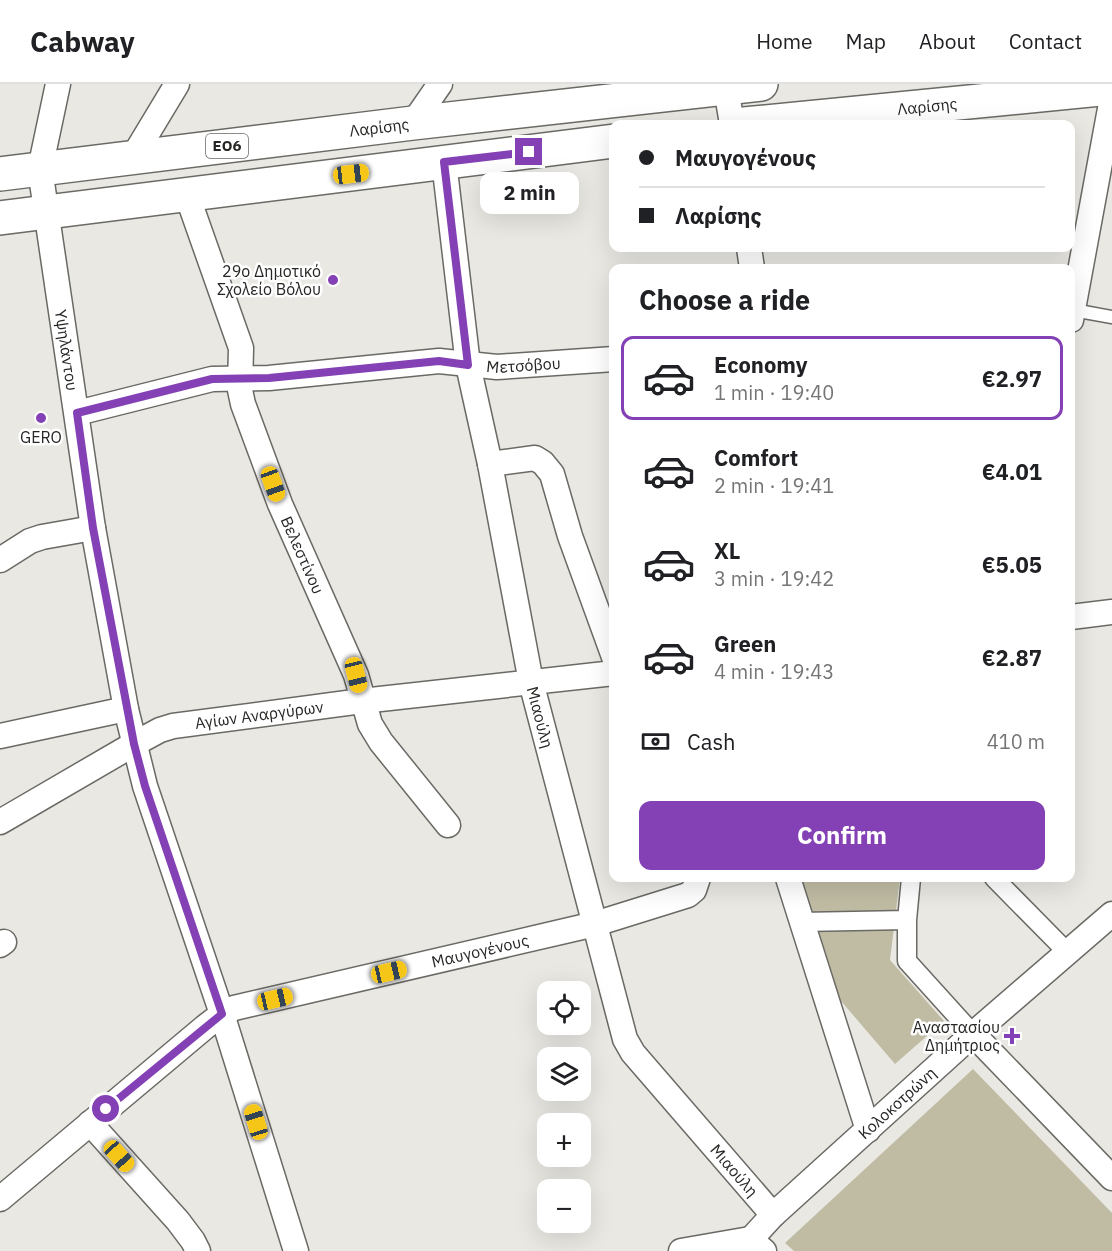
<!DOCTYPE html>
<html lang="en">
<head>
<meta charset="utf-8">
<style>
	:root { --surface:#fff; --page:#f2f2f2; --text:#202124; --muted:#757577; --line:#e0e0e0; --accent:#8441b5 }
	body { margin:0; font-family:"IBM Plex Sans",sans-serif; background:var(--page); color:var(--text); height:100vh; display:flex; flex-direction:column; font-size:22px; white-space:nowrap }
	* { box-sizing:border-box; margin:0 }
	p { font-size:20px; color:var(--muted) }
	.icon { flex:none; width:33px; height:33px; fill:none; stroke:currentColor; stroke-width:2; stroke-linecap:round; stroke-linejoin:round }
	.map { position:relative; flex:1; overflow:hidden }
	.drawer { position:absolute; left:609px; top:180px; width:466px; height:618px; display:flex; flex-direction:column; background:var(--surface); border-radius:12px; box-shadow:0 6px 24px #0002 }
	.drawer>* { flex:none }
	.guide { position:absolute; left:609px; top:36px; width:466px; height:132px; border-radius:12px; box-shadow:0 6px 24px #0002; display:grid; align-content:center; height:132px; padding:0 30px; background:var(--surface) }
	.buttons { position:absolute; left:537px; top:897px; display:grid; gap:12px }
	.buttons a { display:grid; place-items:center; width:54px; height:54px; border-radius:12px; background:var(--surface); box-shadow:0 6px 24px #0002; font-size:30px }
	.end { position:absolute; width:27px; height:27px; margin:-14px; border:8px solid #8441b5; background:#fff; box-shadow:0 0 0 3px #fff }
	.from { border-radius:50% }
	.bubble { position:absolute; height:42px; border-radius:12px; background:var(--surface); box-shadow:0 6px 24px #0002; font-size:20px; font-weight:800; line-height:42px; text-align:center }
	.car { position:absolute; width:18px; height:36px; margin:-18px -9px; border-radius:8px; box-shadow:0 0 4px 2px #0007; background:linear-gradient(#f5c518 24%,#345 0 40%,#f5c518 0 76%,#345 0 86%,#f5c518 0) }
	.guide b { display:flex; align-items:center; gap:21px; height:57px; font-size:22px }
	.guide b+b { border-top:2px solid var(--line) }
	.guide i { width:15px; height:15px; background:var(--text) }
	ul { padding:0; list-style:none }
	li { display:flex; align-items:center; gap:18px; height:84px; margin:0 12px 9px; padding:0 18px; border:3px solid transparent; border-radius:12px }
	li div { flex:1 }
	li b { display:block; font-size:22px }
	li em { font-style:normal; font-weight:800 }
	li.current { border-color:var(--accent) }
	li>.icon { width:54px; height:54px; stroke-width:1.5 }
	h2 { padding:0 30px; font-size:27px; line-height:72px }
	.pay { display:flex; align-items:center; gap:15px; height:66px; padding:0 30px; font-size:22px }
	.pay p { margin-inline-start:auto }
	.cta { display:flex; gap:12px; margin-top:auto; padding:12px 30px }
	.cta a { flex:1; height:69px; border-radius:12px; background:var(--accent); color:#fff; font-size:24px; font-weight:800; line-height:69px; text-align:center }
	header { display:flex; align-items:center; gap:36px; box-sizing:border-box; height:84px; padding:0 30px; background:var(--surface); border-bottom:2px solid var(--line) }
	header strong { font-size:28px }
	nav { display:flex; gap:33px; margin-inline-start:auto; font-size:21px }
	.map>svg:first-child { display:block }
	.green { fill:#c0bca4 }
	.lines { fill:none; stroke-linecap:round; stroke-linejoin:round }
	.service-casing { stroke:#6a6964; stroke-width:15 }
	.pedestrian-casing { stroke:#6a6964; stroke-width:21 }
	.minor-casing { stroke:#6a6964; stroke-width:27 }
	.primary-casing { stroke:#6a6964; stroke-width:36 }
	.service { stroke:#fff; stroke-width:12 }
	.pedestrian { stroke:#fff; stroke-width:18 }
	.minor { stroke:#fff; stroke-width:24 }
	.primary { stroke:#fff; stroke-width:33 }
	.route { stroke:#8441b5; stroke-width:8 }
	.poi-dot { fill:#8441b5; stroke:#fff; stroke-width:2 }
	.labels { text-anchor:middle; stroke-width:5; stroke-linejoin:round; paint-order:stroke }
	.shield { fill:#fff; stroke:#676766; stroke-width:1.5 }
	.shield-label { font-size:15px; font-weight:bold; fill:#262624 }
	.street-label { font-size:16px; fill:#262624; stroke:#fff }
	.poi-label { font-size:16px; fill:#262624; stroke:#fff; text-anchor:end }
</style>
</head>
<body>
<header>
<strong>Cabway</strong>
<nav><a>Home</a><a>Map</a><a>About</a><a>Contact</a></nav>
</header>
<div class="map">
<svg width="1112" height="1167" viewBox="0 0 1112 1167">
	<rect width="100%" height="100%" fill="#e9e8e3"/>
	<path class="green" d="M800,794H900L890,876L944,937L895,980L835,910Z
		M973,985L1112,1129V1167H794L785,1159Z"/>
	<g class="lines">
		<defs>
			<path id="service" d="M1073,226L1112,233"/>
			<path id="pedestrian" d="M911,794L907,836V877L973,950
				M994,794L1068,869
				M801,838L907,836"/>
			<g id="minor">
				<path id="s1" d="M58,0L40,85L93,444L126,625L145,702L222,930L296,1167"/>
				<path d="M726,4L732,40"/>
				<path d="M413,39L440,0"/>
				<path d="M133,73L177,0"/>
				<path id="s2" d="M444,78L468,281L490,380L531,598L625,955L633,969L773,1131"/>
				<path id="s3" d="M187,111L241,264L240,306L243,320L280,420L356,591L370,640L381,658L448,741"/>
				<path d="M749,164L752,184"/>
				<path d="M1071,236L1112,14"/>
				<path id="s4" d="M77,329L212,295L269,294L439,277L497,283L614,275"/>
				<path d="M490,380L535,374L543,379L552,390L570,452L614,573"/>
				<path d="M0,476L30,457L42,453L93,444"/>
				<path d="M1071,533L1112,528"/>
				<path d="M0,652L126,625"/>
				<path id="s5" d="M0,738L134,660L160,646L173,642L362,617L614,589"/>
				<path d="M788,794L868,1046"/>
				<path d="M0,861L4,858"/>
				<path d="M973,950L1112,1094"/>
				<path d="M90,1039L178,1137L193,1157L198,1167"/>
				<path id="s6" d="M0,1115L205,943L222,930L234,924L595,840L688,811L694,806L698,794"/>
				<path d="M681,1167L750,1155L764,1167"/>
				<path id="s7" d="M740,1167L773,1131L973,950L1112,830"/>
			</g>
			<g id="primary">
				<path id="s8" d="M744,40L1112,4"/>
				<path id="s9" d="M0,90L413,39L761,0"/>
				<path d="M0,134L614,57"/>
			</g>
		</defs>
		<use href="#service" class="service-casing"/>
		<use href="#pedestrian" class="pedestrian-casing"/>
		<use href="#minor" class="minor-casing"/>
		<use href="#primary" class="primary-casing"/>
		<use href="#service" class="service"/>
		<use href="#pedestrian" class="pedestrian"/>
		<use href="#minor" class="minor"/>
		<use href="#primary" class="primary"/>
	</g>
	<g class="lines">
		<path class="route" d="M106,1025L222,930L145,702L134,660L93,444L77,329L212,295L269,294L439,277L468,281L444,78L529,68"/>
	</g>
	<g class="poi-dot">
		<circle cx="333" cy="196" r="6"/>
		<circle cx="41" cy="334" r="6"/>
		<path d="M1009 943h6v6h6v6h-6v6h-6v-6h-6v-6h6z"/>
	</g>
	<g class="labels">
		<rect class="shield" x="206" y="50" width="42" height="24" rx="4.5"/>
		<g class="shield-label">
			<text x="227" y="67">ΕΟ6</text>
		</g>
		<g class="street-label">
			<text dy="6" stroke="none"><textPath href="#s8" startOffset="184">Λαρίσης</textPath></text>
			<text dy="6" stroke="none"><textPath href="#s9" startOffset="382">Λαρίσης</textPath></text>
			<text dy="6" stroke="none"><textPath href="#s1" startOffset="270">Υψηλάντου</textPath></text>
			<text dy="6" stroke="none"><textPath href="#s4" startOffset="452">Μετσόβου</textPath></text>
			<text dy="6" stroke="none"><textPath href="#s3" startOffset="381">Βελεστίνου</textPath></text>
			<text dy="6" stroke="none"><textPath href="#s5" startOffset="285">Αγίων Αναργύρων</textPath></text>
			<text dy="6" stroke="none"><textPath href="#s2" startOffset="564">Μιαούλη</textPath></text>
			<text dy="6" stroke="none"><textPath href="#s6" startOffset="555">Μαυγογένους</textPath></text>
			<text dy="6" stroke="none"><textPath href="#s7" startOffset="216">Κολοκοτρώνη</textPath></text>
			<text dy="6" stroke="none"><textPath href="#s2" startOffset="1068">Μιαούλη</textPath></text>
		</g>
		<g class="poi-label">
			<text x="321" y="193">29ο Δημοτικό<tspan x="321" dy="18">Σχολείο Βόλου</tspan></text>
			<text x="41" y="359" text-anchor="middle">GERO</text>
			<text x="1000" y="949">Αναστασίου<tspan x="1000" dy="18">Δημήτριος</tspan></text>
		</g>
	</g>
</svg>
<div class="buttons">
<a><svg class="icon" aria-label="locate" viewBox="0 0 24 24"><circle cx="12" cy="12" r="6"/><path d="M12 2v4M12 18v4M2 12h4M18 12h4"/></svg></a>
<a><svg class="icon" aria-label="layers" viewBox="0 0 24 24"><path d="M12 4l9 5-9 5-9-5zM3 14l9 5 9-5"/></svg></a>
<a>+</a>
<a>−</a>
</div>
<i class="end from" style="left:106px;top:1025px"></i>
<i class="end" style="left:529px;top:68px"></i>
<div class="bubble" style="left:480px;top:88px;width:99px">2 min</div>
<i class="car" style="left:351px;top:90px;rotate:83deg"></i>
<i class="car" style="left:273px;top:400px;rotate:160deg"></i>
<i class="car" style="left:356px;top:591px;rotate:166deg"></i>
<i class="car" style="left:389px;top:888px;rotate:77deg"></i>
<i class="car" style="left:275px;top:915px;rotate:77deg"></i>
<i class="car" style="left:256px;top:1038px;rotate:343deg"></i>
<i class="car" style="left:119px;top:1072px;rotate:138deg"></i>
<div class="guide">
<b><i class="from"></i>Μαυγογένους</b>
<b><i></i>Λαρίσης</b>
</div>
<section class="drawer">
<h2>Choose a ride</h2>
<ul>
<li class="current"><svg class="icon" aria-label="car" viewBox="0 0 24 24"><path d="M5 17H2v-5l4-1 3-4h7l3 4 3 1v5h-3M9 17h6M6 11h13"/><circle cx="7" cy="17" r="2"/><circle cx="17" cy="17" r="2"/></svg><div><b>Economy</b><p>1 min · 19:40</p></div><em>€2.97</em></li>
<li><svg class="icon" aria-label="car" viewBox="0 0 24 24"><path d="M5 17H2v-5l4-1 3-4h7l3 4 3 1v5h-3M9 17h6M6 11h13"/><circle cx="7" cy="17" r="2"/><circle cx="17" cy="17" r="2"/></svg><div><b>Comfort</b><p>2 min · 19:41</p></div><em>€4.01</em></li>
<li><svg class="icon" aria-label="car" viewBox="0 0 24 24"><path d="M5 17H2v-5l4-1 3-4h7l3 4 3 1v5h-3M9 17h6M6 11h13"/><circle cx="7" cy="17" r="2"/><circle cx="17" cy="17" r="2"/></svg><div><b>XL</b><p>3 min · 19:42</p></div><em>€5.05</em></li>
<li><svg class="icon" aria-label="car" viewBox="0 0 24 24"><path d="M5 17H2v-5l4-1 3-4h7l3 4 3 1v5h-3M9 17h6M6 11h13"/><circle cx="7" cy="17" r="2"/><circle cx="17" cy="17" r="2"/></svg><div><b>Green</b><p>4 min · 19:43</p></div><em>€2.87</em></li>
</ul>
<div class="pay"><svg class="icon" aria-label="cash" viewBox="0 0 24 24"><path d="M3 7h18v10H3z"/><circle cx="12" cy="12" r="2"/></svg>Cash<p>410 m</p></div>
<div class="cta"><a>Confirm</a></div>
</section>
</div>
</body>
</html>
